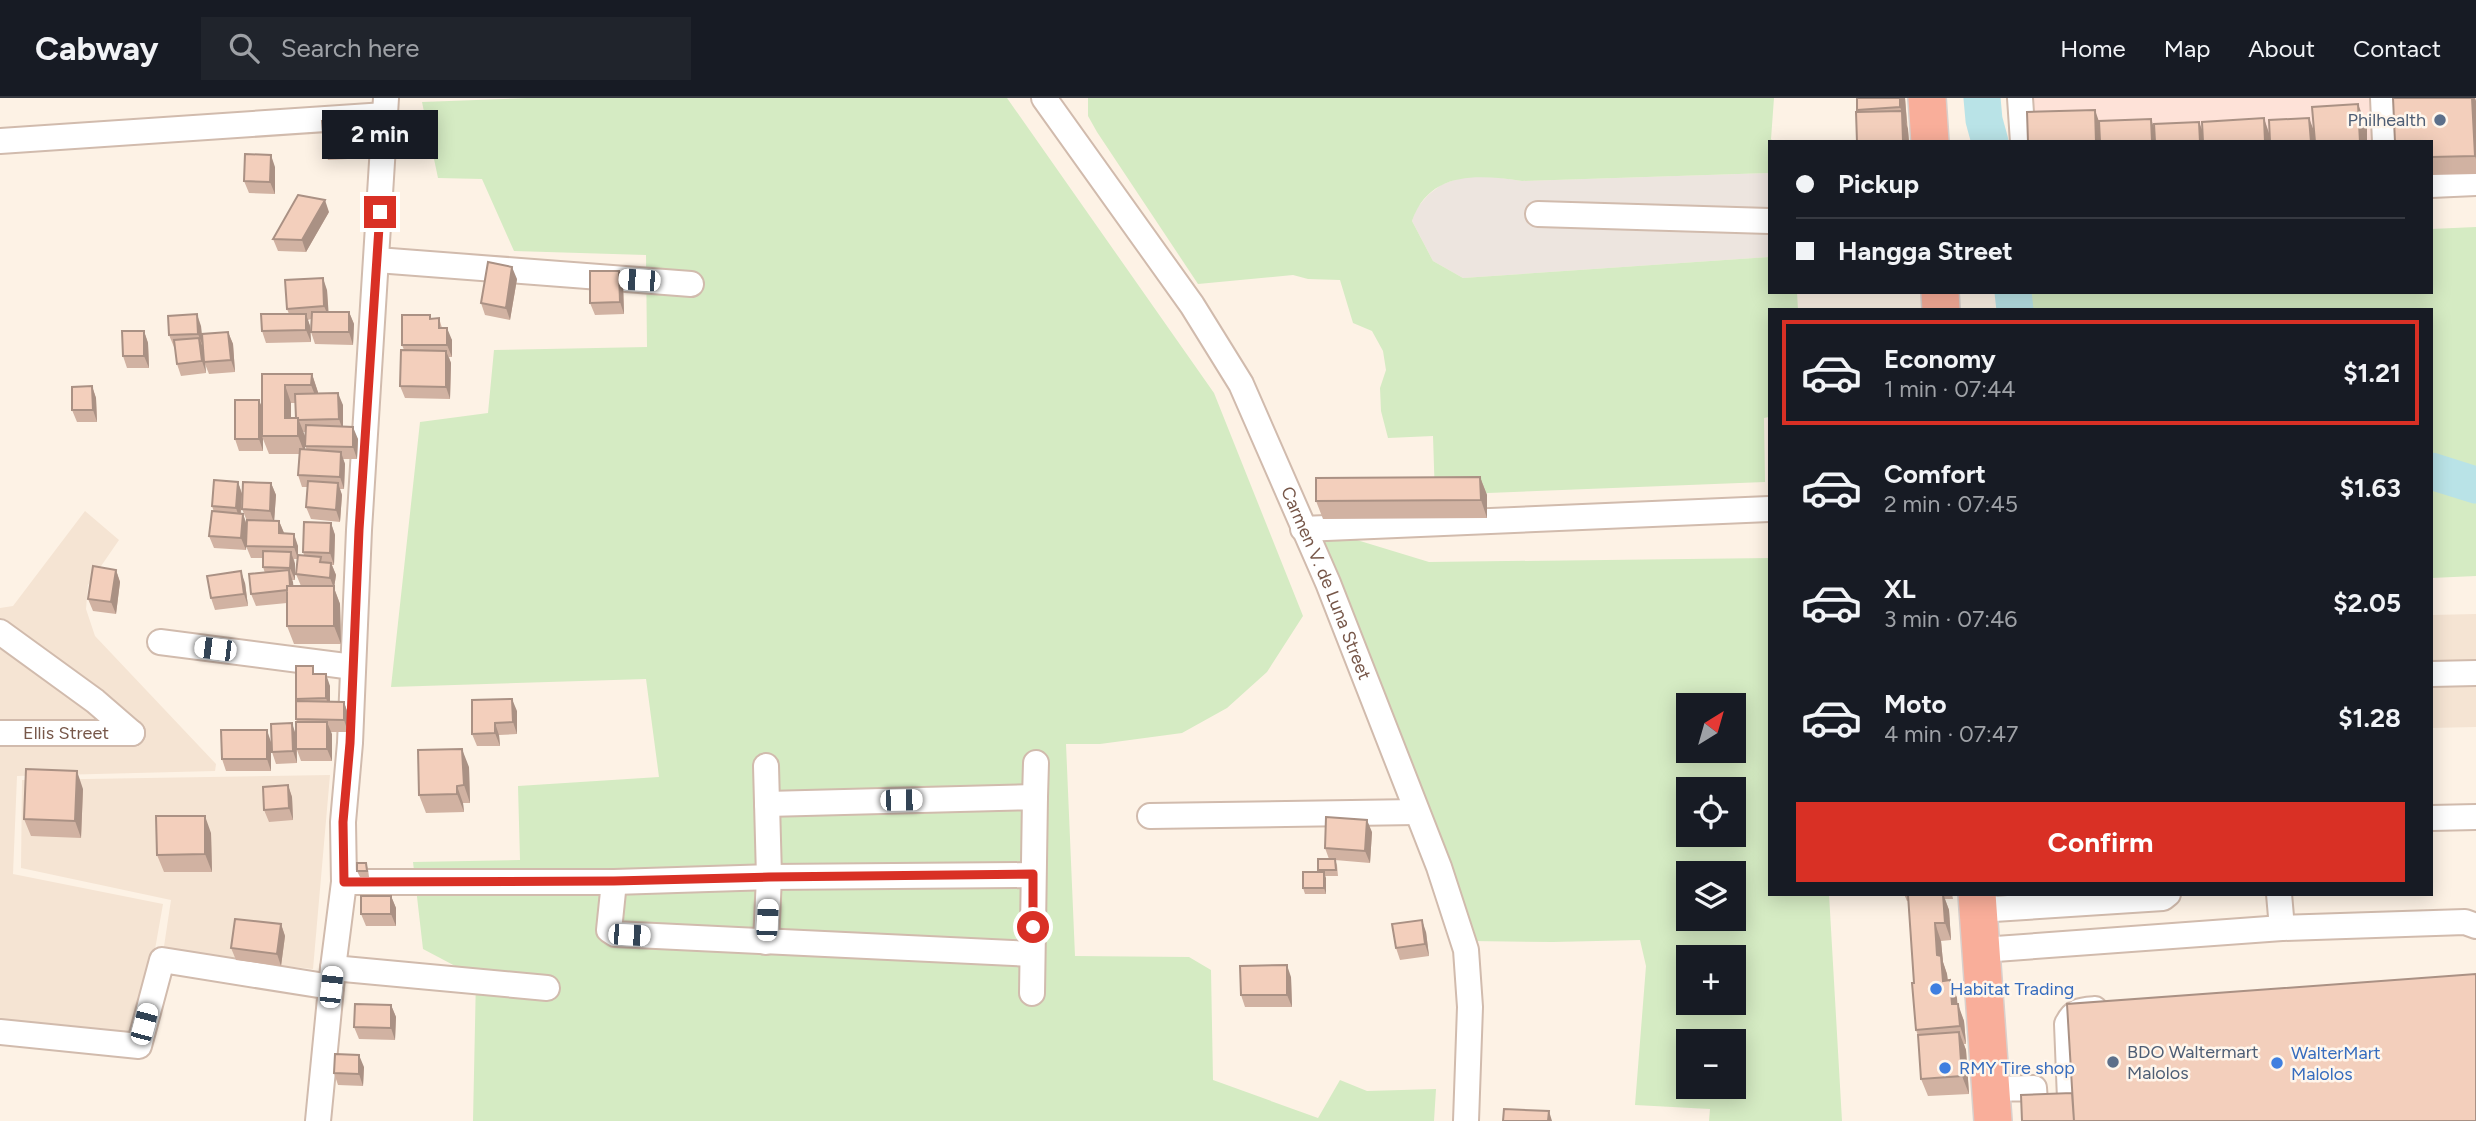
<!DOCTYPE html>
<html lang="en">
<head>
<meta charset="utf-8">
<style>
	:root { --surface:#171b24; --page:#20242c; --text:#f1f3f6; --muted:#9ea1a6; --line:#363941; --accent:#d93025 }
	body { margin:0; font-family:Figtree,sans-serif; background:var(--page); color:var(--text); height:100vh; display:flex; flex-direction:column; font-size:26px; white-space:nowrap }
	* { box-sizing:border-box; margin:0 }
	p { font-size:23px; color:var(--muted) }
	.icon { flex:none; width:38px; height:38px; fill:none; stroke:currentColor; stroke-width:2; stroke-linecap:round; stroke-linejoin:round }
	.map { position:relative; flex:1; overflow:hidden }
	.side { position:absolute; left:1768px; top:210px; width:665px; height:588px; display:flex; flex-direction:column; background:var(--surface); border-radius:0px; box-shadow:0 4px 18px #0003 }
	.side>* { flex:none }
	.banner { position:absolute; left:1768px; top:42px; width:665px; height:154px; border-radius:0px; box-shadow:0 4px 18px #0003; display:grid; align-content:center; height:154px; padding:0 28px; background:var(--surface) }
	.needle { width:46px; rotate:37deg }
	.controls { position:absolute; left:1676px; top:595px; display:grid; gap:14px }
	.controls a { display:grid; place-items:center; width:70px; height:70px; border-radius:0px; background:var(--surface); box-shadow:0 4px 18px #0003; font-size:35px }
	.end { position:absolute; width:32px; height:32px; margin:-16px; border:9px solid #d93025; background:#fff; box-shadow:0 0 0 4px #fff }
	.from { border-radius:50% }
	.bubble { position:absolute; height:49px; border-radius:0px; background:var(--surface); box-shadow:0 4px 18px #0003; font-size:23px; font-weight:700; line-height:49px; text-align:center }
	.car { position:absolute; width:21px; height:42px; margin:-21px -10px; border-radius:9px; box-shadow:0 0 5px 2px #0007; background:linear-gradient(#fff 24%,#345 0 40%,#fff 0 76%,#345 0 86%,#fff 0) }
	.banner b { display:flex; align-items:center; gap:24px; height:66px; font-size:26px }
	.banner b+b { border-top:2px solid var(--line) }
	.banner i { width:18px; height:18px; background:var(--text) }
	ul { padding:12px 0 0; list-style:none }
	li { display:flex; align-items:center; gap:21px; height:105px; margin:0 14px 10px; padding:0 14px; border:4px solid transparent; border-radius:0px }
	li div { flex:1 }
	li b { display:block; font-size:26px }
	li em { font-style:normal; font-weight:700 }
	li.selected { border-color:var(--accent) }
	li>.icon { width:63px; height:63px; stroke-width:1.5 }
	.cta { display:flex; gap:14px; margin-top:auto; padding:14px 28px }
	.cta a { flex:1; height:80px; border-radius:0px; background:var(--accent); color:#fff; font-size:28px; font-weight:700; line-height:80px; text-align:center }
	header { display:flex; align-items:center; gap:42px; box-sizing:border-box; height:98px; padding:0 35px; background:var(--surface); border-bottom:2px solid var(--line) }
	header strong { font-size:33px }
	nav { display:flex; gap:38px; margin-inline-start:auto; font-size:24px }
	.search { width:490px; height:63px; background:var(--page); display:flex; align-items:center; gap:18px; box-sizing:border-box; padding:0 24px; border-radius:0px; color:var(--muted); font-size:26px }
	.map>svg:first-child { display:block }
	.residential { fill:#f5e4d3 }
	.commercial { fill:#fee2d8 }
	.industrial { fill:#ede5df }
	.green { fill:#d5ebc3; fill-rule:evenodd }
	.lines { fill:none; stroke-linecap:round; stroke-linejoin:round }
	.river { stroke:#b9e3e7; stroke-width:37 }
	.minor-casing { stroke:#d1bbad; stroke-width:28 }
	.highway-casing { stroke:#d9d0cc; stroke-width:40 }
	.minor { stroke:#fff; stroke-width:24 }
	.highway { stroke:#f9ae9a; stroke-width:37 }
	.wall { fill:#d1b2a2; fill-rule:evenodd }
	.shaded-wall { fill:#aa9184 }
	.building { fill:#f3cfbc; stroke:#aa9184; stroke-width:2 }
	.route { stroke:#d93025; stroke-width:9 }
	.service-dot { fill:#5c6f8a; stroke:#fff6ec; stroke-width:2.5 }
	.shop-dot { fill:#3f7fe0; stroke:#fff6ec; stroke-width:2.5 }
	.labels { text-anchor:middle; stroke-width:5; stroke-linejoin:round; paint-order:stroke }
	.service-label { font-size:18px; fill:#4e5e75; stroke:#fff6ec; text-anchor:end }
	.street-label { font-size:18px; fill:#775749; stroke:#fff6ec }
	.shop-label { font-size:18px; fill:#366cbe; stroke:#fff6ec; text-anchor:start }
</style>
</head>
<body>
<header>
<strong>Cabway</strong>
<div class="search"><svg class="icon" aria-label="search" viewBox="0 0 24 24"><circle cx="10" cy="10" r="6"/><path d="M15 15l6 6"/></svg>Search here</div>
<nav><a>Home</a><a>Map</a><a>About</a><a>Contact</a></nav>
</header>
<div class="map">
<svg width="2476" height="1023" viewBox="0 0 2476 1023">
	<rect width="100%" height="100%" fill="#fdf2e5"/>
	<path class="residential" d="M85,413L119,442L88,487L86,511L95,538L216,666L215,673L17,678L13,776L163,806L139,942L0,921V510L13,508Z
		M2476,516V629L2431,630V517Z
		M330,677L313,871L163,855L171,802L21,770L22,682Z"/>
	<path class="commercial" d="M2007,0H2476V94L2431,44H2009Z"/>
	<path class="industrial" d="M1769,75V159L1463,180L1433,163L1412,123L1416,111L1428,97L1441,87L1462,79L1488,78L1522,83Z"/>
	<path class="green" d="M527,0H1007L1214,295L1303,518L1267,574L1227,610L1182,635L1100,646H1066L1075,858L1189,859L1211,872L1213,982L1318,1020L1340,982L1367,993L1436,991L1434,1023H473L476,879L423,851L413,764L520,762L518,688L659,679L646,581L391,589L420,324L488,315L494,252L647,249L646,157L514,153L482,81L438,80L422,4Z
		M1088,0H1774L1771,41L1773,44H1769V75L1522,83C1479,77 1430,72 1412,123L1433,163L1463,180L1769,159V194H1797L1798,212H1769V319L1764,320L1765,384L1488,395L1435,400L1433,338L1388,340L1381,313L1380,290L1386,272L1383,253L1372,233L1353,225L1340,182L1308,181L1293,177L1198,186L1097,34L1088,18Z
		M2476,129V478L2431,480V212H2032L2029,194H2431V131Z
		M1347,439L1429,464L1769,460V796H1829L1842,1023H1709L1710,1011L1635,1007L1646,868L1640,842L1553,844L1471,843L1313,444ZM1689,607H1734V653H1689ZM1689,691H1734V737H1689ZM1689,775H1734V821H1689ZM1689,859H1734V905H1689ZM1689,943H1734V989H1689Z"/>
	<g class="lines">
		<path class="river" d="M1982,0L1984,22L1990,44
			M2013,194L2015,212
			M2431,373L2476,387"/>
		<defs>
			<g id="minor">
				<path id="s1" d="M1044,0L1192,207L1241,286L1328,485L1439,769L1466,852L1470,909L1466,1023"/>
				<path d="M2020,0L2023,44"/>
				<path d="M2383,0L2385,44"/>
				<path d="M0,43L385,17"/>
				<path d="M2431,87L2476,85"/>
				<path d="M1538,116L1769,123"/>
				<path d="M377,162L691,186"/>
				<path d="M1303,431L1769,411"/>
				<path d="M0,534L95,603L132,635"/>
				<path d="M160,544L353,569"/>
				<path d="M2431,576L2476,575"/>
				<path id="s2" d="M0,635H132"/>
				<path d="M1035,699L1036,665"/>
				<path d="M767,706L1035,699L1032,895"/>
				<path d="M1150,718L1416,714"/>
				<path d="M2431,720L2476,719"/>
				<path d="M344,784H614L769,779L1033,777"/>
				<path d="M614,784L609,832L615,836L1032,856"/>
				<path d="M2279,796L2282,830"/>
				<path d="M1978,812L2163,800L2168,796"/>
				<path d="M766,844L769,779L766,668"/>
				<path d="M1982,852L2282,830L2465,824L2476,828"/>
				<path d="M333,870L547,890"/>
				<path d="M0,934L139,948L162,862L331,889"/>
				<path d="M1991,991L2034,990L2035,1003"/>
				<path d="M2070,1001L2067,926C2074,912 2081,912 2095,911"/>
				<path d="M318,1023L333,870L344,784L343,724L350,645L359,432L386,0"/>
			</g>
			<path id="highway" d="M1927,0L1930,44
				M1940,194L1941,212
				M1977,796L1993,1023"/>
		</defs>
		<use href="#minor" class="minor-casing"/>
		<use href="#highway" class="highway-casing"/>
		<use href="#minor" class="minor"/>
		<use href="#highway" class="highway"/>
	</g>
	<path class="wall" d="M1905,0L1909,44H1857L1858,14L1857,12Z
		M2393,0H2475L2476,3V76L2431,77V44Z
		M363,21L367,33L368,60L328,62L324,50Z
		M275,69V96L249,95L244,83Z
		M329,114L306,154L278,153L273,141Z
		M517,181L510,222L485,217L481,205Z
		M623,185L624,216L595,217L590,205Z
		M327,192L328,214H349L354,226L353,247L315,246L311,234V221L308,222L310,228L311,244L266,245L262,233L289,216L287,211Z
		M430,217L431,221L439,220L442,230L452,242V259H449L451,265L450,301L405,300L400,288L404,252L402,247Z
		M201,228L202,248L203,251L228,234L233,246L235,274L209,276L205,266L206,275L181,278L177,266L175,249H174L169,237Z
		M144,233L148,245L149,270H127L123,258Z
		M262,276H312L318,295L343,307V328L358,341L357,361H343L345,366L344,391H340L342,397L340,424L311,421L306,409L308,389H302L298,377L299,356H269L263,341V353H239L235,341L262,310ZM291,305H295L296,320H291ZM303,334H306L305,348L307,352H305V338Z
		M92,288L96,300L97,324H77L72,312Z
		M1480,379L1487,397V420L1323,421L1316,403Z
		M238,384L242,396L241,416H243L247,427V423L242,411L271,385L276,397L274,423H279L284,435L298,448V457H304L303,454L331,425L335,437L334,467H332L336,477L334,490L340,506L341,546H294L287,528V505L256,508L251,496L265,475L263,469V460H251L246,448L247,438L246,452L214,450L209,438L214,414L212,408ZM294,461H298L296,476L301,488H293L292,482H295V466Z
		M116,472L120,484L116,516L93,513L88,501Z
		M245,485L248,508L215,512L211,500Z
		M316,576L330,588V604H344L348,616V634H331L332,663H301L297,652V665L276,666L272,654L296,636L297,603L296,601Z
		M517,613V636L499,637L500,648H477L472,636Z
		M271,644V673H226L222,661Z
		M469,669L470,705H463L464,714L426,715L419,697Z
		M288,687L292,699L293,722L269,724L264,712Z
		M83,691L81,740L31,738L24,721Z
		M1372,734L1370,765L1335,762L1337,767L1338,778H1325L1326,796H1305L1303,790L1319,774L1318,772L1329,761L1325,750Z
		M211,735L212,774H164L157,757Z
		M366,765L368,771L369,779H360L357,773Z
		M1904,796H1952L1953,801H1945L1949,812L1951,842L1941,843L1943,864L1947,876L1948,882H1950L1957,900V906L1964,923L1966,946H1964L1966,952L1969,996L1928,998L1921,981L1918,938L1916,932L1914,885L1908,803H1907Z
		M391,798L396,810V828H366L361,816Z
		M281,826L285,838L281,868L236,862L231,850Z
		M1426,834L1429,858L1400,862L1396,850Z
		M1291,879L1292,909H1245L1241,897Z
		M391,907L396,919L395,942L359,941L354,929Z
		M364,969L363,988L338,987L334,975Z"/>
	<path class="shaded-wall" d="M1900,0H1905L1907,27L1900,9Z
		M2472,0H2475L2476,3V61L2475,58Z
		M2358,6L2367,29V44H2360Z
		M2095,12L2103,35L2104,44H2096Z
		M1902,13L1908,31L1909,44H1903Z
		M2264,20L2272,44H2265Z
		M2309,20L2318,43V44H2311Z
		M363,21L367,33L368,60L364,48Z
		M2151,21L2159,44H2152Z
		M2199,24L2207,44H2200Z
		M271,57L275,69V96L270,84Z
		M325,102L329,114L306,154L302,142Z
		M512,169L517,181L510,222L506,210Z
		M619,173L623,185L624,216L620,204Z
		M323,180L327,192L329,220L324,208Z
		M349,214L354,226L353,247L349,234Z
		M197,216L201,228L203,248L198,236Z
		M306,216L310,228L311,244L306,232Z
		M447,230L452,242V259L447,247Z
		M144,233L148,245L149,270L144,258Z
		M228,234L233,246L235,274L231,262Z
		M199,240L204,252L206,275L202,263Z
		M446,253L451,265L450,301L446,289Z
		M312,276L318,294V305L311,287Z
		M285,287L291,305V337L285,320Z
		M92,288L96,300L97,324L93,312Z
		M338,295L343,307V333L339,321Z
		M259,302L264,314L262,338L263,341V353L259,341Z
		M298,320L305,338V356L298,338Z
		M353,329L358,341L357,361L353,349Z
		M341,354L345,366L344,391L340,379Z
		M1480,379L1487,397V420L1481,402Z
		M238,384L242,396L240,422L236,410Z
		M271,385L276,397L274,425L270,413Z
		M338,385L342,397L340,424L336,412Z
		M243,416L247,428L246,452L241,440Z
		M279,423L284,435H279Z
		M331,425L335,437L334,467L330,455Z
		M294,436L298,448V461L294,449Z
		M291,454L295,466V482L290,470Z
		M331,465L336,477L334,490L340,506L341,546L334,528V490L330,480Z
		M116,472L120,484L116,516L111,504Z
		M289,472L293,484L295,504L291,492Z
		M241,473L245,485L248,508L244,496Z
		M326,576L330,588V612L326,600Z
		M512,601L517,613V636L513,624Z
		M344,604L348,616V634L344,622Z
		M327,624L332,636V663L327,651Z
		M292,625L296,637L297,665L293,653Z
		M495,625L499,637L500,648L495,635Z
		M267,632L271,644V673L267,661Z
		M462,651L469,669L470,705L464,687Z
		M77,673L83,691L81,740L75,723Z
		M288,687L292,699L293,722L289,710Z
		M457,688L463,705L464,714L457,696Z
		M205,718L211,735L212,774L205,756Z
		M1367,722L1372,734L1370,765L1365,753Z
		M1324,774L1326,780V796L1324,790Z
		M1943,796L1949,812L1951,842L1945,825Z
		M391,798L396,810V828L391,816Z
		M1422,822L1426,834L1429,858L1425,846Z
		M1935,825L1941,843L1943,864L1947,876L1949,901L1943,883L1937,857Z
		M281,826L285,838L281,868L277,856Z
		M1287,867L1291,879L1292,909L1287,897Z
		M1950,882L1957,900L1959,924L1952,906Z
		M1958,906L1964,923L1966,946L1960,928Z
		M391,907L396,919L395,942L391,930Z
		M1959,934L1966,952L1969,996L1962,978Z
		M359,957L364,969L363,988L359,976Z
		M1549,1013L1552,1023H1548Z"/>
	<path class="building" d="M1857,0H1900V9L1857,12Z
		M2393,0H2472L2475,58L2431,59V44H2395Z
		M2358,6L2360,44H2315L2312,9Z
		M2095,12L2096,44H2028L2027,14Z
		M1902,13L1903,43L1857,44L1856,14Z
		M2264,20L2265,44H2203L2202,24Z
		M2309,20L2311,44H2270L2269,22Z
		M363,21L364,48L324,50L322,23Z
		M2151,21L2152,44H2100L2099,23Z
		M2199,24L2200,44H2155L2154,26Z
		M245,56L271,57L270,84L244,83Z
		M298,97L325,102L302,142L273,141Z
		M488,164L512,169L506,210L481,205Z
		M590,173H619L620,204L590,205Z
		M323,180L324,208L287,211L285,182Z
		M312,214H349V234H311Z
		M197,216L198,236L169,237L168,218Z
		M261,216H306V232L262,233Z
		M402,217H430V221L439,220V230H447V247H402Z
		M122,233H144V258H123Z
		M228,234L231,262L204,264L202,236Z
		M199,240L202,263L177,266L174,242Z
		M401,252L446,253V289L400,288Z
		M262,276H312L311,287H285V320H298V338H262Z
		M92,288L93,312H72V289Z
		M338,295L339,321L298,322V320H296L295,296Z
		M235,302H259V341H235Z
		M306,327L353,329V349L305,348Z
		M300,351L341,354L340,379L298,377Z
		M1480,379L1481,402L1316,403V380Z
		M214,382L238,384L236,410L212,408Z
		M308,383L338,385L336,412L306,409Z
		M243,384L271,385L270,413L242,411Z
		M212,413L243,416L241,440L209,438Z
		M247,422L279,423V435L294,436V449L246,448Z
		M304,424L331,425L330,455L303,454Z
		M263,453L291,454L290,470L263,469Z
		M298,457L321,459L320,464L331,465L330,480L296,476Z
		M93,468L116,472L111,504L88,501Z
		M289,472L290,488H287V492L251,496L249,476Z
		M241,473L244,496L211,500L207,478Z
		M287,488H334V528H287Z
		M296,568H313V576H326V600L296,601Z
		M512,601L513,624L495,625V635L472,636V602Z
		M296,603L344,604V622L296,621Z
		M296,624H327V651H296Z
		M292,625L293,653L272,654L271,626Z
		M221,632H267V661H222Z
		M462,651L464,687L457,688V696L419,697L418,652Z
		M26,671L77,673L75,723L24,721Z
		M288,687L289,710L264,712L263,689Z
		M156,718H205V756L157,757Z
		M1326,719L1367,722L1365,753L1325,750Z
		M1318,761H1335L1336,772H1318Z
		M357,765H366L367,773H357Z
		M1303,774H1324V790H1303Z
		M1943,796L1945,825H1935L1937,857L1941,858L1943,883L1950,882L1952,906H1958L1960,928L1916,932L1912,885H1914L1908,797Z
		M361,798H391V816H361Z
		M235,821L281,826L277,856L231,850Z
		M1422,822L1425,846L1396,850L1392,826Z
		M1287,867V897H1241L1240,868Z
		M2476,876V1023H2074L2067,906Z
		M355,906L391,907V930L354,929Z
		M1959,934L1962,978L1921,981L1918,937Z
		M335,956L359,957V976L334,975Z
		M2072,995L2074,1023H2022L2021,997Z
		M1504,1011L1549,1013L1548,1023H1503Z"/>
	<g class="lines">
		<path class="route" d="M380,114L359,432L350,645L343,724L344,784L614,783L769,779L1033,776V829"/>
	</g>
	<g class="service-dot">
		<circle cx="2440" cy="22" r="7"/>
		<circle cx="2113" cy="964" r="7"/>
	</g>
	<g class="shop-dot">
		<circle cx="1936" cy="891" r="7"/>
		<circle cx="2277" cy="965" r="7"/>
		<circle cx="1945" cy="970" r="7"/>
	</g>
	<g class="labels">
		<g class="service-label">
			<text x="2426" y="28">Philhealth</text>
			<text x="2127" y="960" text-anchor="start">BDO Waltermart<tspan x="2127" dy="21">Malolos</tspan></text>
		</g>
		<g class="street-label">
			<text dy="6" stroke="none"><textPath href="#s1" startOffset="564">Carmen V. de Luna Street</textPath></text>
			<text dy="6" stroke="none"><textPath href="#s2" startOffset="66">Ellis Street</textPath></text>
		</g>
		<g class="shop-label">
			<text x="1950" y="897">Habitat Trading</text>
			<text x="2291" y="961">WalterMart<tspan x="2291" dy="21">Malolos</tspan></text>
			<text x="1959" y="976">RMY Tire shop</text>
		</g>
	</g>
</svg>
<div class="controls">
<a><svg class="needle" viewBox="-14 -14 28 28"><path d="M0-13l5 13h-10z" fill="#e53935"/><path d="M0 13l5-13h-10z" fill="#9ea1a6"/></svg></a>
<a><svg class="icon" aria-label="locate" viewBox="0 0 24 24"><circle cx="12" cy="12" r="6"/><path d="M12 2v4M12 18v4M2 12h4M18 12h4"/></svg></a>
<a><svg class="icon" aria-label="layers" viewBox="0 0 24 24"><path d="M12 4l9 5-9 5-9-5zM3 14l9 5 9-5"/></svg></a>
<a>+</a>
<a>−</a>
</div>
<i class="end from" style="left:1033px;top:829px"></i>
<i class="end" style="left:380px;top:114px"></i>
<div class="bubble" style="left:322px;top:12px;width:116px">2 min</div>
<i class="car" style="left:639px;top:182px;rotate:274deg"></i>
<i class="car" style="left:215px;top:551px;rotate:277deg"></i>
<i class="car" style="left:901px;top:702px;rotate:89deg"></i>
<i class="car" style="left:767px;top:822px;rotate:3deg"></i>
<i class="car" style="left:629px;top:837px;rotate:93deg"></i>
<i class="car" style="left:331px;top:889px;rotate:6deg"></i>
<i class="car" style="left:144px;top:926px;rotate:15deg"></i>
<div class="banner">
<b><i class="from"></i>Pickup</b>
<b><i></i>Hangga Street</b>
</div>
<section class="side">
<ul>
<li class="selected"><svg class="icon" aria-label="car" viewBox="0 0 24 24"><path d="M5 17H2v-5l4-1 3-4h7l3 4 3 1v5h-3M9 17h6M6 11h13"/><circle cx="7" cy="17" r="2"/><circle cx="17" cy="17" r="2"/></svg><div><b>Economy</b><p>1 min · 07:44</p></div><em>$1.21</em></li>
<li><svg class="icon" aria-label="car" viewBox="0 0 24 24"><path d="M5 17H2v-5l4-1 3-4h7l3 4 3 1v5h-3M9 17h6M6 11h13"/><circle cx="7" cy="17" r="2"/><circle cx="17" cy="17" r="2"/></svg><div><b>Comfort</b><p>2 min · 07:45</p></div><em>$1.63</em></li>
<li><svg class="icon" aria-label="car" viewBox="0 0 24 24"><path d="M5 17H2v-5l4-1 3-4h7l3 4 3 1v5h-3M9 17h6M6 11h13"/><circle cx="7" cy="17" r="2"/><circle cx="17" cy="17" r="2"/></svg><div><b>XL</b><p>3 min · 07:46</p></div><em>$2.05</em></li>
<li><svg class="icon" aria-label="car" viewBox="0 0 24 24"><path d="M5 17H2v-5l4-1 3-4h7l3 4 3 1v5h-3M9 17h6M6 11h13"/><circle cx="7" cy="17" r="2"/><circle cx="17" cy="17" r="2"/></svg><div><b>Moto</b><p>4 min · 07:47</p></div><em>$1.28</em></li>
</ul>
<div class="cta"><a>Confirm</a></div>
</section>
</div>
</body>
</html>
